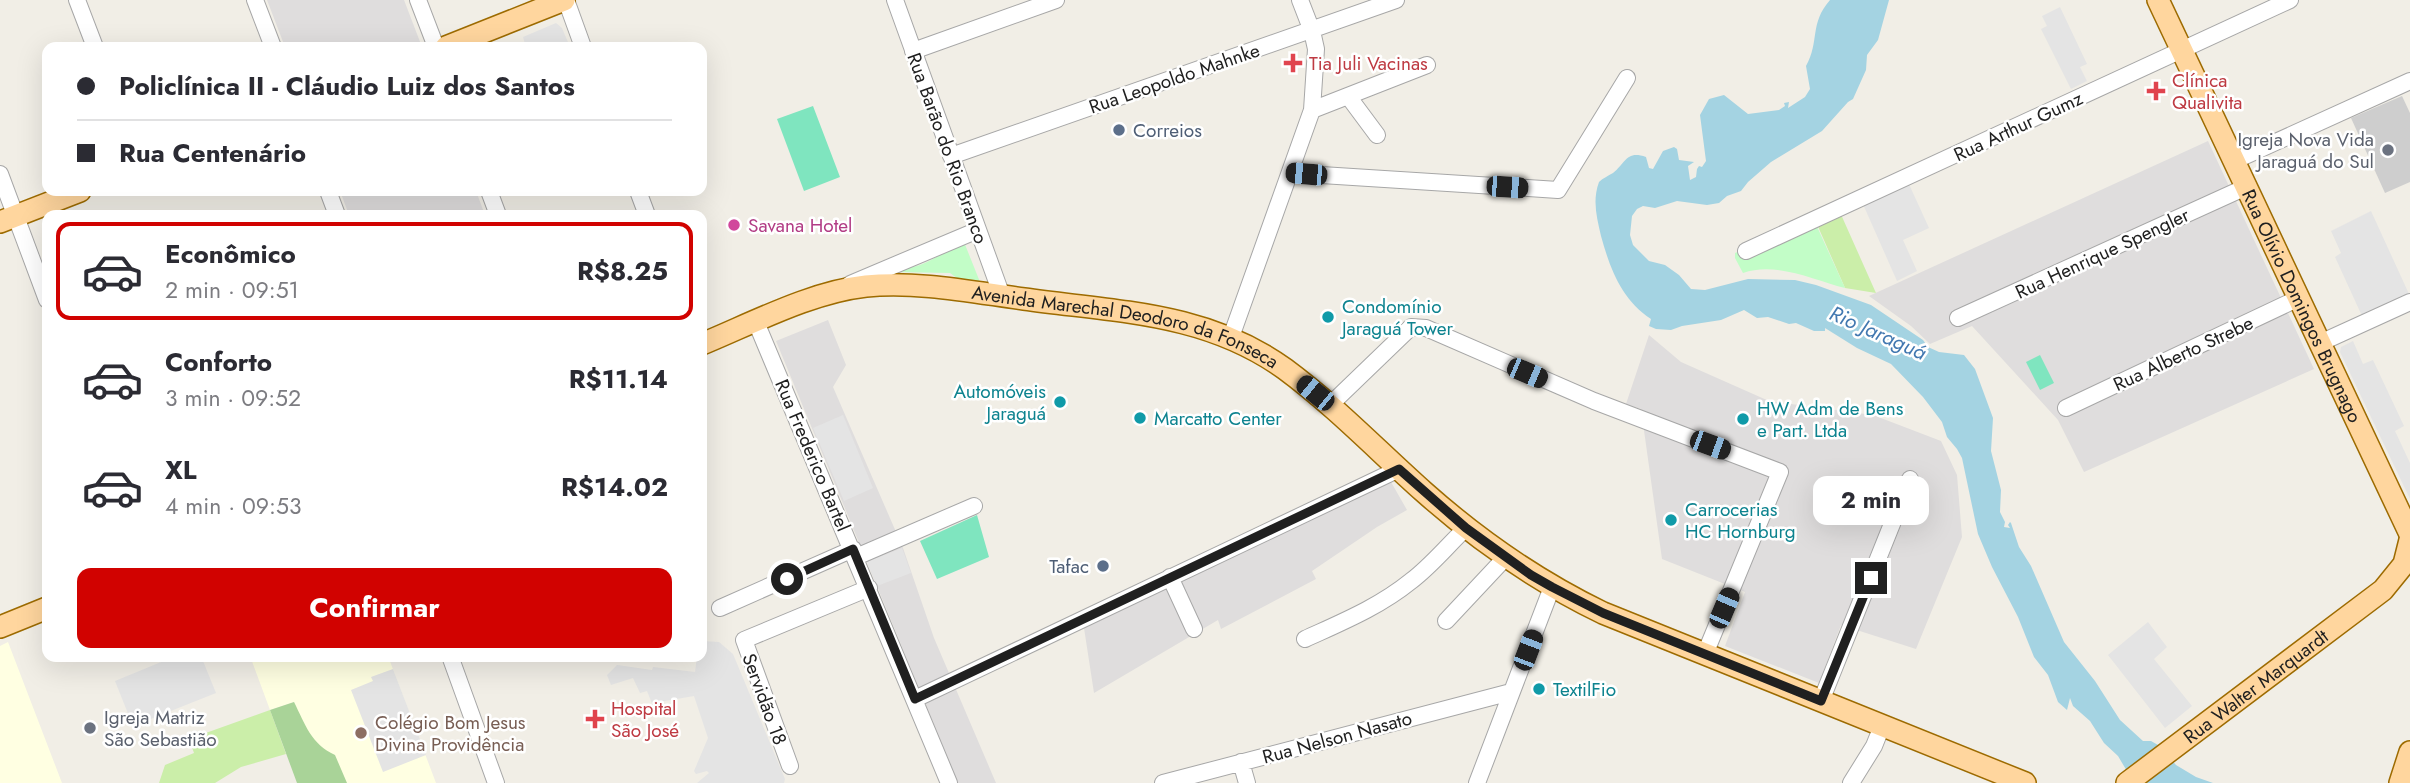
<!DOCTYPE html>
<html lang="pt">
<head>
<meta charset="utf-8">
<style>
	:root { --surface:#fff; --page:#f7f7f7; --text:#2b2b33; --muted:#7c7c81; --line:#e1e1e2; --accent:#d10200 }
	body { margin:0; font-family:Jost,sans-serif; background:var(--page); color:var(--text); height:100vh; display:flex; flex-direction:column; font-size:26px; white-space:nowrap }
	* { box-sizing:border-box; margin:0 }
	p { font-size:23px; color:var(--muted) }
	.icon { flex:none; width:38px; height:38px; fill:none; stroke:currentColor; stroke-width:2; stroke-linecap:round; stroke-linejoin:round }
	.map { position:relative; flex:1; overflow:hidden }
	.drawer { position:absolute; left:42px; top:210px; width:665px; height:452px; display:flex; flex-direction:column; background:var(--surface); border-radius:14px; box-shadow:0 7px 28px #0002 }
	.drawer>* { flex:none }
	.banner { position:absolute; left:42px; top:42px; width:665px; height:154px; border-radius:14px; box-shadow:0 7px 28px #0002; display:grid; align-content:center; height:154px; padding:0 35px; background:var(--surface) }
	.end { position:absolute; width:32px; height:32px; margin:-16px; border:9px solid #202020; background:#fff; box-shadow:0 0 0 4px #fff }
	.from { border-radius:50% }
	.bubble { position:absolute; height:49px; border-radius:14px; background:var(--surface); box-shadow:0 7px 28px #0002; font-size:23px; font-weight:700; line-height:49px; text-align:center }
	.car { position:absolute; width:21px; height:42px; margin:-21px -10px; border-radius:9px; box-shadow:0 0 5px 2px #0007; background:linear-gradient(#222 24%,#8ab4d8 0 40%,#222 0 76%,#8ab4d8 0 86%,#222 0) }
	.banner b { display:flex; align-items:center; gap:24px; height:66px; font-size:26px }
	.banner b+b { border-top:2px solid var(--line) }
	.banner i { width:18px; height:18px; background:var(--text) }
	ul { padding:12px 0 0; list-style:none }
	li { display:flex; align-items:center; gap:21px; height:98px; margin:0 14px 10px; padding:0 21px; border:4px solid transparent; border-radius:14px }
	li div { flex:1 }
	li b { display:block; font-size:26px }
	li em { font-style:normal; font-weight:700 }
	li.on { border-color:var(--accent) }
	li>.icon { width:63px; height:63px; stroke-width:1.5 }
	.button { display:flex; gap:14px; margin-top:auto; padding:14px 35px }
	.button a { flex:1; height:80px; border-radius:14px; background:var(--accent); color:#fff; font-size:28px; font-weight:700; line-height:80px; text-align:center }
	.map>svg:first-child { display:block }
	.residential { fill:#dfdddd }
	.education { fill:#ffffe2 }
	.religious { fill:#cecece }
	.grass { fill:#cbeea9 }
	.forest { fill:#a9d398 }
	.park { fill:#c2fdc7 }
	.pitch { fill:#7fe5bf }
	.parking { fill:#e4e4e4 }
	.water { fill:#a4d3e2 }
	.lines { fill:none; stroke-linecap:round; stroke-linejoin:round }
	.minor-casing { stroke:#a7a7a7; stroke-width:18 }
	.major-casing { stroke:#9d6b00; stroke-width:24 }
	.minor { stroke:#fff; stroke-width:16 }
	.major { stroke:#ffd69e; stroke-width:21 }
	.route { stroke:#202020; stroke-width:9 }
	.health-dot { fill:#e0444e; stroke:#fff; stroke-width:2.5 }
	.service-dot { fill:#5c6f8a; stroke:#fff; stroke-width:2.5 }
	.worship-dot { fill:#6b7280; stroke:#fff; stroke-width:2.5 }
	.hotel-dot { fill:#d1479c; stroke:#fff; stroke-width:2.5 }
	.culture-dot { fill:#0f9aa8; stroke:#fff; stroke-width:2.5 }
	.education-dot { fill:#8d6e63; stroke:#fff; stroke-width:2.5 }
	.labels { text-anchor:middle; stroke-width:5; stroke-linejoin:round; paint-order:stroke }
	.health-label { font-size:19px; fill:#be3a42; stroke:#fff; text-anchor:start }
	.street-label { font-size:19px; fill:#202020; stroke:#fff }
	.service-label { font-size:19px; fill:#4e5e75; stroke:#fff; text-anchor:start }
	.worship-label { font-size:19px; fill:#5b616d; stroke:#fff; text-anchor:end }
	.hotel-label { font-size:19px; fill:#b23c85; stroke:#fff; text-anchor:start }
	.culture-label { font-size:19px; fill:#0d838f; stroke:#fff; text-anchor:start }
	.education-label { font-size:19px; fill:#785e54; stroke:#fff; text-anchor:start }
	.water-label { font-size:21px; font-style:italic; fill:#4278b0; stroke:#fff }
</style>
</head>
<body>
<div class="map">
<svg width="2410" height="783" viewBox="0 0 2410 783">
	<rect width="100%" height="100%" fill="#f1eee6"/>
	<path class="residential" d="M267,0H404L422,47H285Z
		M2208,141L2314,369L2084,472L2058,420L1972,326L1930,344L1911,326L1869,296Z
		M340,191H476L485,215H349Z
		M828,320L846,365L833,387L903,548L934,638L996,783H958L776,341Z
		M1649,335L1681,362L1769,401L1873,415L1941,441L1957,475L1962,537L1916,649L1841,625L1819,683L1725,646L1745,592L1662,559L1641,409L1626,404Z
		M1391,482L1407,510L1377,527L1312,571L1316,579L1221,629L1218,620L1094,693L1084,628Z"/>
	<path class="education" d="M8,642L62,783H0V646Z
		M250,656H388L436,783H325L294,702L270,710Z"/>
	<path class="religious" d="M2402,96L2410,113V182L2385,193L2351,118Z"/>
	<path class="grass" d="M1839,210L1876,293L1845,288L1816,222Z
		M270,710L286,754L241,767L215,783H159L165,765L194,753L189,739Z"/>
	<path class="forest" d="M294,702C305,724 311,744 335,755L347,783H297L270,710Z"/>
	<path class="park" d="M1814,220L1845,288C1814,280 1775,261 1743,273L1735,258V253Z
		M964,242L980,282L958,279L950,273L894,272L902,267C924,270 943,250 964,242Z"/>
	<path class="pitch" d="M813,106L840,177L804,191L777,119Z
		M2040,355L2054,383L2040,390L2026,362Z
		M977,515L989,557L937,579L920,541Z"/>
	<path class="parking" d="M2060,7L2087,64L2080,67L2087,81L2071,89L2041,29L2047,26L2042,16Z
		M556,23L562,28L570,47H526L523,37Z
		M1908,182L1929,228L1903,240L1917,271L1897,281L1862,202Z
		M2371,211L2409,294L2362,316L2335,257L2341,253L2331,231Z
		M2353,341L2363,364L2373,360L2404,426L2395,431L2410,463V499L2340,352L2341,347Z
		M843,415L873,488L844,501L813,428Z
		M902,548L911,573L877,586L867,562Z
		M2148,622L2167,647L2154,659L2192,706L2165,728L2108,655Z
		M702,641L719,642L733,654L785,779L784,783H697L709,773L707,771L696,774L694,771L708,738L694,696L665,701L653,706L647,691L640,693L633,678L611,685L607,675L617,665L652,670L653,667L695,672L697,656H702Z
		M165,656H201L216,693L133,726L115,681L166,660Z
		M393,669L426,755L383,772L351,690L373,681L371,677Z"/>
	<path class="water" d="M1830,0H1889L1878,40L1867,55L1866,70L1853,99L1848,102L1822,131L1771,162L1748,182L1741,191L1727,196L1719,203L1707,205L1677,201L1655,208L1643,206L1637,209L1632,216L1630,235L1633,245L1649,261L1665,265L1679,275L1691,289L1705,290L1748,279L1795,280L1816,285L1871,305L1923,340L1928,347L1939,352L1964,355L1975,369L1993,418L1991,451L2001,490L2000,512L2005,522L2004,527L2010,528L2008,525L2010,522L2011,523L2019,547L2031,566L2064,642L2095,681L2120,720L2143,741H2151L2158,745L2176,765L2196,777L2213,783H2134L2118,756L2104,743L2090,721L2073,706L2070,698L2067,710L2058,702L2048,675L2034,657L2018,617L1992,567L1978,534L1962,458L1957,449L1947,437L1942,422L1923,397L1891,364L1857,348L1825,328V331H1814L1796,323L1789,324L1768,317L1757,318L1744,310L1721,320L1682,326L1671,330L1656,329L1649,326L1651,319C1622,300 1610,269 1601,236C1597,218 1592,201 1599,182C1603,178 1608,176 1613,173C1626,163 1626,150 1646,157L1649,168L1653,169L1663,151L1674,147L1677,149L1679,160L1694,162L1688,166L1690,180L1696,177L1697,169L1699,166L1702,167L1706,161L1700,115L1709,99L1724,95L1748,114L1779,110L1785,106L1784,103L1789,102L1788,108L1805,97L1810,89L1806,66C1820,41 1809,24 1830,0Z"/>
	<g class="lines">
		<defs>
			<path id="minor" d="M77,0L95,47
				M255,0L273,47
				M418,0L436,47
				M566,0L583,47
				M895,0L1002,296
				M913,51L1056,0
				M1348,96L1377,135
				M1312,110L1427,65
				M951,156L1396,0
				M2234,161L2410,81
				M1290,173L1558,190L1627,78
				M0,174L47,300
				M328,191L337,215
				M489,191L498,215
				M638,191L647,215
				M1746,251L2290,0
				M850,284L978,230
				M1958,318L2246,187
				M756,322L949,783
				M1231,337L1312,110L1316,49L1312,31L1300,0
				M2320,343L2410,302
				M1330,405L1411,327L1426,328L1594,401L1780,472L1705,654
				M2066,408L2299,298
				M856,557L974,506
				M1170,577L1194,629
				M720,608L853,549
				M1446,621L1506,557
				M1305,639C1342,622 1379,607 1411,581C1431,566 1448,545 1466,528
				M450,656L496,783
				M915,699L1399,469
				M1821,701L1910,479
				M1241,762L1247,783
				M790,766L744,640L869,588
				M1163,783L1511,692
				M1477,783L1552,587
				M1851,783L1874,746L1882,726"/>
			<g id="major">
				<path id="s1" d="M2158,0L2410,534"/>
				<path d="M446,47L564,0"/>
				<path d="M0,222L80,191"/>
				<path id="s2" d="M702,344C753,323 811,292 866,286C918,281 972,292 1024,299C1117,312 1206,312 1285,369C1335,406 1378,451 1424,492C1478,540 1537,581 1603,613L2025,783"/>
				<path d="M0,627L47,608"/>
				<path id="s3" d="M2127,783L2383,590L2404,564L2410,540"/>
				<path d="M2400,783L2410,752"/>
			</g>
		</defs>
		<use href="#minor" class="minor-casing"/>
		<use href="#major" class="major-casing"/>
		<use href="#minor" class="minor"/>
		<use href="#major" class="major"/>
	</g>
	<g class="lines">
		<path class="route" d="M787,579L853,549L915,699L1399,469L1466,528L1531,575L1552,587L1603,613L1821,701L1871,578"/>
	</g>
	<g class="health-dot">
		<path d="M1289.5 52.5h7v7h7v7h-7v7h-7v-7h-7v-7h7z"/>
		<path d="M2152.5 80.5h7v7h7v7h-7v7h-7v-7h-7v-7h7z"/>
		<path d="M591.5 708.5h7v7h7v7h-7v7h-7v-7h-7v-7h7z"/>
	</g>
	<g class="service-dot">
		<circle cx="1119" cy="130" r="7"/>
		<circle cx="1103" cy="566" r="7"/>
	</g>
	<g class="worship-dot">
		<circle cx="2388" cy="150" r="7"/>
		<circle cx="90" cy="728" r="7"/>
	</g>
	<circle class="hotel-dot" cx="734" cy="225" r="7"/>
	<g class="culture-dot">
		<circle cx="1328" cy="317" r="7"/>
		<circle cx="1060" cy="402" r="7"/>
		<circle cx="1140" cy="418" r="7"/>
		<circle cx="1743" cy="419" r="7"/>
		<circle cx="1671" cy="520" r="7"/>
		<circle cx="1539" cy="689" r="7"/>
	</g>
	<circle class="education-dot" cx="361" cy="733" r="7"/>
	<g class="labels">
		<g class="health-label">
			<text x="1309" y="70">Tia Juli Vacinas</text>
			<text x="2172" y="87">Clínica<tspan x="2172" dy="22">Qualivita</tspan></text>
			<text x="611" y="715">Hospital<tspan x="611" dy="22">São José</tspan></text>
		</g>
		<g class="street-label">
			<text transform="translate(1174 78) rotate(-19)" y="7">Rua Leopoldo Mahnke</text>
			<text transform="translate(2018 126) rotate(-25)" y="7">Rua Arthur Gumz</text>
			<text transform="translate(948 148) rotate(70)" y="7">Rua Barão do Rio Branco</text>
			<text transform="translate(2102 253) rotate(-25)" y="7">Rua Henrique Spengler</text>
			<text dy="7" stroke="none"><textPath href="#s1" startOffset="338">Rua Olívio Domingos Brugnago</textPath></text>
			<text dy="7" stroke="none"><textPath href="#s2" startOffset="439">Avenida Marechal Deodoro da Fonseca</textPath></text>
			<text transform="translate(2183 353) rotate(-25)" y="7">Rua Alberto Strebe</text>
			<text transform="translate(813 455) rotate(67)" y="7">Rua Frederico Bartel</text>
			<text dy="7" stroke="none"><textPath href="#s3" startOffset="161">Rua Walter Marquardt</textPath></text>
			<text transform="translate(765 699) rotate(70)" y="7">Servidão 18</text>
			<text transform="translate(1337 737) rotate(-15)" y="7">Rua Nelson Nasato</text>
		</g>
		<g class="service-label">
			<text x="1133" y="137">Correios</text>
			<text x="1089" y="573" text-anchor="end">Tafac</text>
		</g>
		<g class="worship-label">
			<text x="2374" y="146">Igreja Nova Vida<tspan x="2374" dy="22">Jaraguá do Sul</tspan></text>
			<text x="104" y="724" text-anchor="start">Igreja Matriz<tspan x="104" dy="22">São Sebastião</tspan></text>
		</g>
		<g class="hotel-label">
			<text x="748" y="232">Savana Hotel</text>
		</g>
		<g class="culture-label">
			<text x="1342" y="313">Condomínio<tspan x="1342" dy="22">Jaraguá Tower</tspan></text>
			<text x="1046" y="398" text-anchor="end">Automóveis<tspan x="1046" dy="22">Jaraguá</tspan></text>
			<text x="1757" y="415">HW Adm de Bens<tspan x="1757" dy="22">e Part. Ltda</tspan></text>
			<text x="1154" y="425">Marcatto Center</text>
			<text x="1685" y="516">Carrocerias<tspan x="1685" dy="22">HC Hornburg</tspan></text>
			<text x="1553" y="696">TextilFio</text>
		</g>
		<g class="education-label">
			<text x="375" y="729">Colégio Bom Jesus<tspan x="375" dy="22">Divina Providência</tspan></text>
		</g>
		<g class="water-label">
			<text transform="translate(1878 333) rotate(24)" y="7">Rio Jaraguá</text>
		</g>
	</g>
</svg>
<i class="end from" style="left:787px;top:579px"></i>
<i class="end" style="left:1871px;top:578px"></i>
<div class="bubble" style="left:1813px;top:476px;width:116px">2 min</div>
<i class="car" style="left:1306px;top:174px;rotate:275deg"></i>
<i class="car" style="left:1507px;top:187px;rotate:94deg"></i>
<i class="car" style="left:1527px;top:373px;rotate:113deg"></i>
<i class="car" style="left:1315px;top:393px;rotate:309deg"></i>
<i class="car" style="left:1710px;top:445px;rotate:110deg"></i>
<i class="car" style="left:1724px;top:608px;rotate:23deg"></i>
<i class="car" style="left:1528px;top:650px;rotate:21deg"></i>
<div class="banner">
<b><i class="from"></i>Policlínica II - Cláudio Luiz dos Santos</b>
<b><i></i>Rua Centenário</b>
</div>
<section class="drawer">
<ul>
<li class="on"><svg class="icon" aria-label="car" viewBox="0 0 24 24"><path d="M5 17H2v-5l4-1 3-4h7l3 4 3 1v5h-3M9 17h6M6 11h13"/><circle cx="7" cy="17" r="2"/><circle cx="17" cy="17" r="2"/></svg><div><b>Econômico</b><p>2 min · 09:51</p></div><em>R$8.25</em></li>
<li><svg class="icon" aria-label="car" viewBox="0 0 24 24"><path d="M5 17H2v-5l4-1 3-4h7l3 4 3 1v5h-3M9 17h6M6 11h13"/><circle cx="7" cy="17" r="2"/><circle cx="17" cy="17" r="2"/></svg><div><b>Conforto</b><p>3 min · 09:52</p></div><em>R$11.14</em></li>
<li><svg class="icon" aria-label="car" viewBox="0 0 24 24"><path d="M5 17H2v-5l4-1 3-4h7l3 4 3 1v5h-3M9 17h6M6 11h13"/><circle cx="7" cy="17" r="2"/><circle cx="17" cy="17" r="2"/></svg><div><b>XL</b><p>4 min · 09:53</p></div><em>R$14.02</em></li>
</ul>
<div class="button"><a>Confirmar</a></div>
</section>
</div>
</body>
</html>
